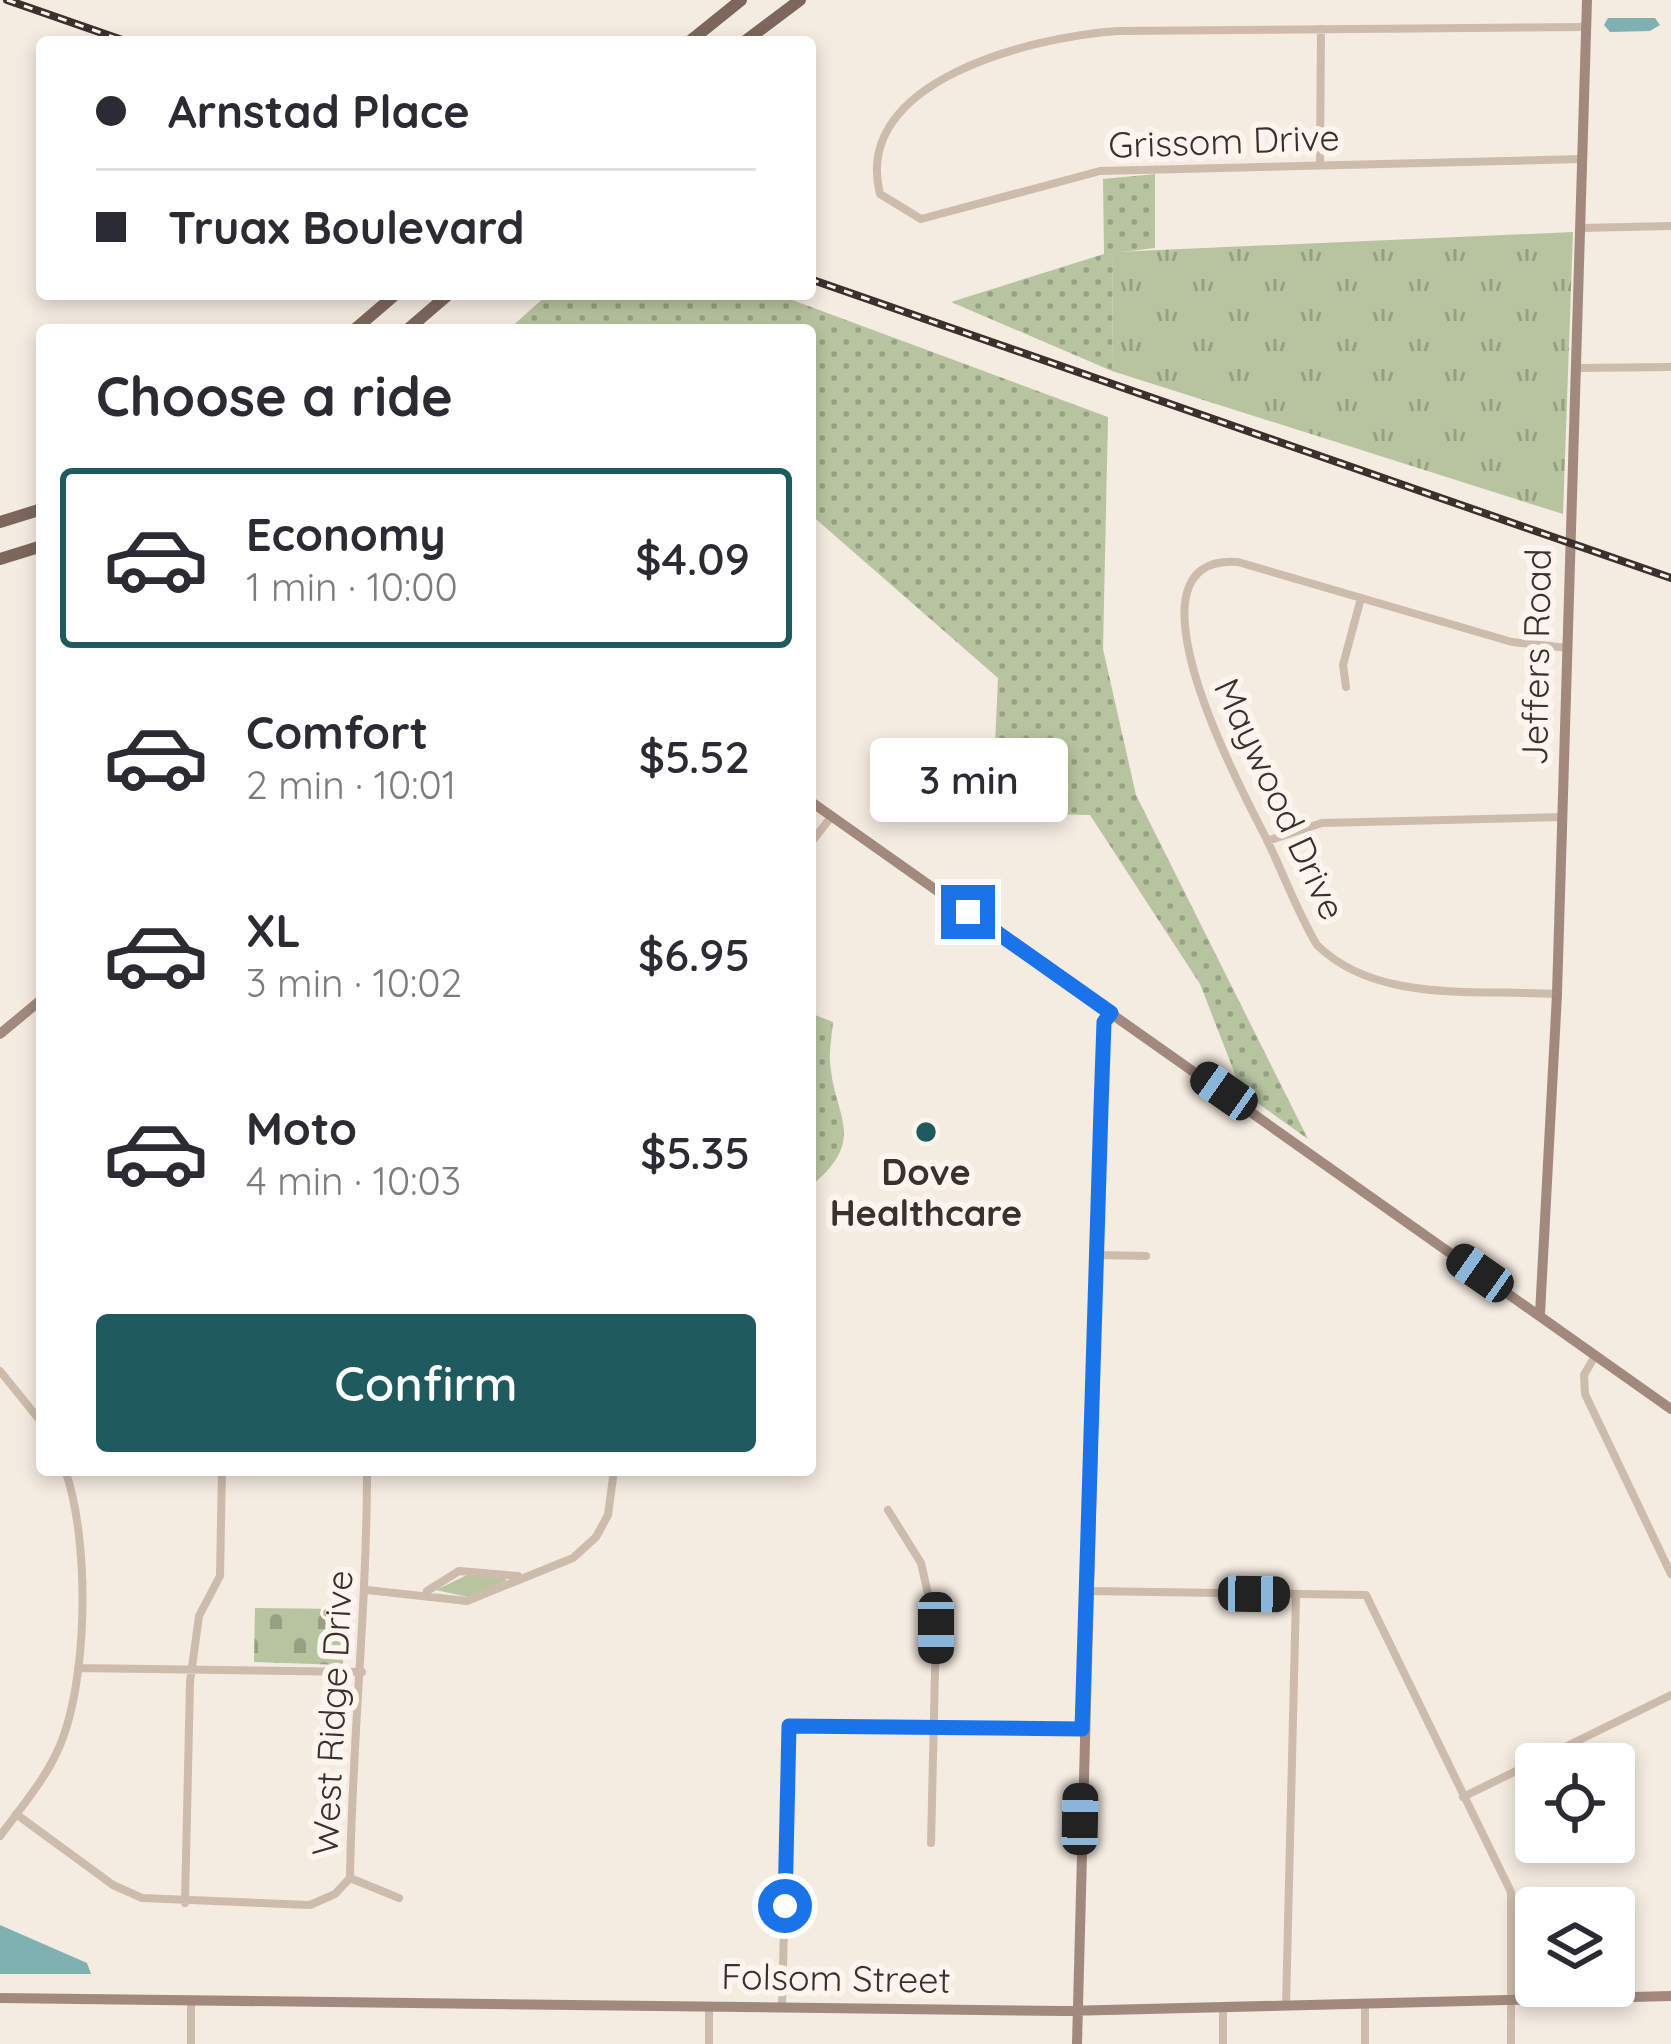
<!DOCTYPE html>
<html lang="en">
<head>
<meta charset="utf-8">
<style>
	:root { --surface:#fff; --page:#f7f7f7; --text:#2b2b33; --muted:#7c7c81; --line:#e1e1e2; --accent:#1f5a5e }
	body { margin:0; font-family:Quicksand,sans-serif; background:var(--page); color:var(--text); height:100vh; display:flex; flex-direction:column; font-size:45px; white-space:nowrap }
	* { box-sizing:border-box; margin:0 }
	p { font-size:39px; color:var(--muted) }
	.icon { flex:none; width:66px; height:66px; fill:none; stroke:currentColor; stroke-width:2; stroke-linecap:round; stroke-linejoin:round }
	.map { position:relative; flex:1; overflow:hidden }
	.drawer { position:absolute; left:36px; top:324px; width:780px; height:1152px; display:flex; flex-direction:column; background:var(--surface); border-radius:12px; box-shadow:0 6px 18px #0003 }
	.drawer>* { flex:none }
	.guide { position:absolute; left:36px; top:36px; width:780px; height:264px; border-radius:12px; box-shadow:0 6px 18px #0003; display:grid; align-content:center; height:264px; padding:0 60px; background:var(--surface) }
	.controls { position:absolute; left:1515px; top:1743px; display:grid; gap:24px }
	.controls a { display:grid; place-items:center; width:120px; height:120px; border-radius:12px; background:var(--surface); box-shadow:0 6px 18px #0003; font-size:60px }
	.end { position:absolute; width:54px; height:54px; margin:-27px; border:15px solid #1a73e8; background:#fff; box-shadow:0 0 0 6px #fff }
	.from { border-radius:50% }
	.bubble { position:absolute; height:84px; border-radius:12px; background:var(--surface); box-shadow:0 6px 18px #0003; font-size:39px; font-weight:600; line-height:84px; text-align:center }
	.car { position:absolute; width:36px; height:72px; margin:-36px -18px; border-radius:15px; box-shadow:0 0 9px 3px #0007; background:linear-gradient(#222 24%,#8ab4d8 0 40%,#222 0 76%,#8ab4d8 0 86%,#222 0) }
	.guide b { display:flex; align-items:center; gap:42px; height:114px; font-size:45px }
	.guide b+b { border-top:3px solid var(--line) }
	.guide i { width:30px; height:30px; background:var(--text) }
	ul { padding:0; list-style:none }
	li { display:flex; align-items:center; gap:36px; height:180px; margin:0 24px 18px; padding:0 36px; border:6px solid transparent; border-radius:12px }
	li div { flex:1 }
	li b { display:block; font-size:45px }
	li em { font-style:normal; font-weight:600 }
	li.on { border-color:var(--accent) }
	li>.icon { width:108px; height:108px; stroke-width:1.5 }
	h2 { padding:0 60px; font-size:54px; line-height:144px }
	.primary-button { display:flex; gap:24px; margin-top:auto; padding:24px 60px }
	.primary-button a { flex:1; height:138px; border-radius:12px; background:var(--accent); color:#fff; font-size:48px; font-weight:600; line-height:138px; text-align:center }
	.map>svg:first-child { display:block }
	.grass { fill:url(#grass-tufts) }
	.cemetery { fill:url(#cemetery-stones) }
	.park { fill:url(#park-dots) }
	.water { fill:#7fb0b2 }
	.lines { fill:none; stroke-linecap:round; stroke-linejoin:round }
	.street { stroke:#cdbbac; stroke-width:8 }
	.secondary { stroke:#a18a7d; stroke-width:10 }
	.primary { stroke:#7d675c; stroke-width:12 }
	.rail-casing { stroke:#3b302b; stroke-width:8 }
	.rail { stroke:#fbf5ee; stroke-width:3; stroke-dasharray:9; stroke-linecap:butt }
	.route { stroke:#1a73e8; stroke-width:15 }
	.poi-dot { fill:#1f5a5e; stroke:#fbf5ee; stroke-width:4.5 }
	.labels { text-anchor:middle; stroke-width:12; stroke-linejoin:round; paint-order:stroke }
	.street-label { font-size:36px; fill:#3b302b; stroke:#fbf5ee }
	.poi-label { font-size:36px; font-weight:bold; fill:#3b302b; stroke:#fbf5ee }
</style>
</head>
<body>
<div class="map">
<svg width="1671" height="2044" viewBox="0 0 1671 2044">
	<defs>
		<pattern id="grass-tufts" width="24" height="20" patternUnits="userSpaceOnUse" patternTransform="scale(3)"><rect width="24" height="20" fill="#b8c4a0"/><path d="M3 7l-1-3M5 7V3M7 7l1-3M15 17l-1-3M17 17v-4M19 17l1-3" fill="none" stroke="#97a083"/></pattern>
		<pattern id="cemetery-stones" width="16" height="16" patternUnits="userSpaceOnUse" patternTransform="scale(3)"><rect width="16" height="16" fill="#b8c4a0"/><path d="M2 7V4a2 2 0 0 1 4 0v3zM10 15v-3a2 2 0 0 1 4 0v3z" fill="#97a083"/></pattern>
		<pattern id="park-dots" width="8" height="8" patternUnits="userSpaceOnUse" patternTransform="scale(3)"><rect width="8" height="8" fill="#b8c4a0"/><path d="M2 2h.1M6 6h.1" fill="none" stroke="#97a083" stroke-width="1.8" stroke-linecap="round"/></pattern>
	</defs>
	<rect width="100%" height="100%" fill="#f4ebe1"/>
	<path class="grass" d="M1573,232L1563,514L1112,371L1113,252Z
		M469,1574L505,1577L506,1581L468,1597L436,1590Z"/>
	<path class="cemetery" d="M255,1608L344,1609L343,1665L254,1662Z"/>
	<path class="park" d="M1155,174V248L1113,253L1112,371L951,302L1104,254L1103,179Z
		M548,294H776L1108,417L1103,649L1136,795L1308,1139L1242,1092L1200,984L1090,815L992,813L998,678L810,514V330H508Z
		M810,1013L833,1022C832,1035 829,1049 830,1062C834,1118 869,1138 810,1187Z"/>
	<path class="water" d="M1608,18H1655L1660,25L1650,31L1610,32L1604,25Z
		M0,1925L87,1963L91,1974H0Z"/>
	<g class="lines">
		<path class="street" d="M1582,159L1100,171L921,219L880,194C851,80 1033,37 1117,31L1586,27
			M1320,164L1321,29
			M1581,228L1671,226
			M1577,368L1671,367
			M1346,687L1343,665L1361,598
			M1267,841L1322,823L1562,817
			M810,844L831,817
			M1557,994C1477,989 1377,1004 1317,945C1296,910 1283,872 1265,836C1243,793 1113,553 1238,562L1512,642L1568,648
			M1097,1255L1146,1256
			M1595,1356L1584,1375L1585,1394L1671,1574
			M0,1371L42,1423
			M614,1471L686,1470
			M888,1510L921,1563L936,1629L931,1843
			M367,1590L467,1601L573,1558L596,1537L608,1515L614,1470
			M427,1591L459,1571L518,1576
			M1088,1591L1366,1595L1511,1892V2044
			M78,1668L362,1672
			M1463,1797L1671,1695
			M16,1814L113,1885L142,1898L310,1905L335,1894L350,1878C352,1741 367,1607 367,1470
			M0,1836C20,1809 43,1782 57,1752C89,1685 90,1539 65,1470
			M350,1878L399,1898
			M185,1903L190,1682L199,1616L220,1576L222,1470
			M1365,2004V2044
			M1286,2006L1296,1595
			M782,2007L789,1726L1082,1729
			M191,2044V2000
			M709,2044V2007
			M1223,2044V2008"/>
		<path class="secondary" d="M810,801L1671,1409
			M0,1034L42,999
			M1540,1314L1557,994L1587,0
			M0,1998L1065,2011L1671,1996
			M1077,2044L1104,1022L1111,1013"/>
		<path class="primary" d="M689,42L741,0
			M744,42L800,0
			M354,330L396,294
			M407,330L449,294
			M0,522L42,509
			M0,559L42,546"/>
		<defs>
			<path id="rail" d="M7,0L128,42
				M810,279L1671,578"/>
		</defs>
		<use href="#rail" class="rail-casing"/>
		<use href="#rail" class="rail"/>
	</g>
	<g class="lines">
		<path class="route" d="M785,1906L789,1726L1082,1729L1101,1108L1104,1022L1111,1013L968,912"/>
	</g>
	<circle class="poi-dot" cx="926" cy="1132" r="12"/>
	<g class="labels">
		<g class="street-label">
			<text transform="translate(1224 141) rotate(-2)" y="13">Grissom Drive</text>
			<text transform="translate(1536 657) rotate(-89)" y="13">Jeffers Road</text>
			<text transform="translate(1280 799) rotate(65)" y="13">Maywood Drive</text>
			<text transform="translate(332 1713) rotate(-87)" y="13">West Ridge Drive</text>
			<text transform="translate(836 1978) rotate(1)" y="13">Folsom Street</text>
		</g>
		<g class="poi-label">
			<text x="926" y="1185">Dove<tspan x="926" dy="41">Healthcare</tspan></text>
		</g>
	</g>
</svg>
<div class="controls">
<a><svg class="icon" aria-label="locate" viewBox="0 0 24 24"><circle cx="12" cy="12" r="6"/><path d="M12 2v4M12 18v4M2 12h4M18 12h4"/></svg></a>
<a><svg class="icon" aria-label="layers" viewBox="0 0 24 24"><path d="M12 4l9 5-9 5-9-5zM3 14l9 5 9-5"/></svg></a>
</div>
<i class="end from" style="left:785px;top:1906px"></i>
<i class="end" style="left:968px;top:912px"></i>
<div class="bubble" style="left:870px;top:738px;width:198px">3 min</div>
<i class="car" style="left:1224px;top:1091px;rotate:305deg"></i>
<i class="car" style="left:1480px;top:1273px;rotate:305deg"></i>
<i class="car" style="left:1254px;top:1594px;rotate:91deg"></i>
<i class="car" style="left:936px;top:1628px;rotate:180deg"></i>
<i class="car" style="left:1080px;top:1819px;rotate:1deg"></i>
<div class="guide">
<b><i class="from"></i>Arnstad Place</b>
<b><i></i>Truax Boulevard</b>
</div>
<section class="drawer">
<h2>Choose a ride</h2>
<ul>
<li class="on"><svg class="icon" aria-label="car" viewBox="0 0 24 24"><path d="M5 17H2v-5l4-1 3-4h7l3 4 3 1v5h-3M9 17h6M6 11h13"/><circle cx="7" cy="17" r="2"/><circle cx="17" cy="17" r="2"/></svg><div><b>Economy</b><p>1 min · 10:00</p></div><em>$4.09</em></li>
<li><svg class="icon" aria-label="car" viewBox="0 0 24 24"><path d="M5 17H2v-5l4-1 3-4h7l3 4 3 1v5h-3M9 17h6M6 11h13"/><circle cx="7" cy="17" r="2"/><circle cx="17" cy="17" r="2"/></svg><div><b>Comfort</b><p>2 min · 10:01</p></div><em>$5.52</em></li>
<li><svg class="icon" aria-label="car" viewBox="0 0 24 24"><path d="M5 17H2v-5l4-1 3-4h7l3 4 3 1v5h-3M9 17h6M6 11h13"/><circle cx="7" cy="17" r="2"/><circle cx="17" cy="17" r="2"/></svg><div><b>XL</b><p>3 min · 10:02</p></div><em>$6.95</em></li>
<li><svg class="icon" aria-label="car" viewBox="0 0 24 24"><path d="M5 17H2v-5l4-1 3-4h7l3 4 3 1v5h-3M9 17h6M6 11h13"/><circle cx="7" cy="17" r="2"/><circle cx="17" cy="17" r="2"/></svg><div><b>Moto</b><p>4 min · 10:03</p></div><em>$5.35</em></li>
</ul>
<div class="primary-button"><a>Confirm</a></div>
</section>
</div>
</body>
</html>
